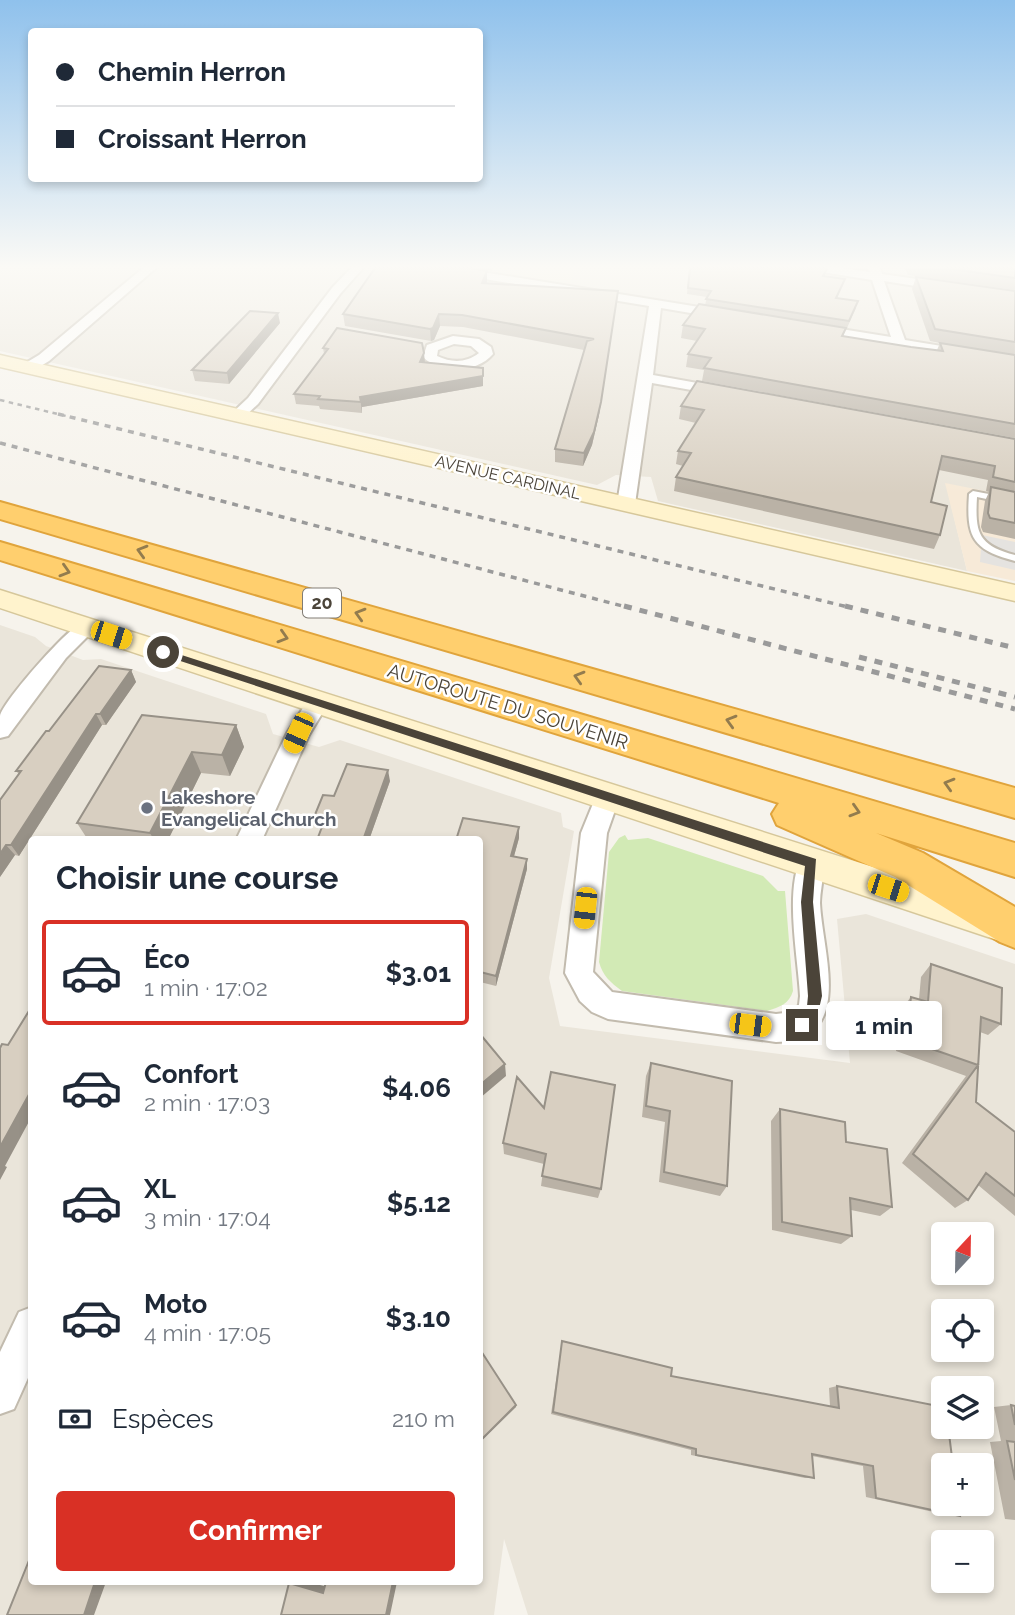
<!DOCTYPE html>
<html lang="fr">
<head>
<meta charset="utf-8">
<style>
	:root { --surface:#fff; --page:#f2f2f3; --text:#1f2937; --muted:#747a83; --line:#e0e1e3; --accent:#d93025 }
	body { margin:0; font-family:Raleway,sans-serif; background:var(--page); color:var(--text); height:100vh; display:flex; flex-direction:column; font-size:26px; white-space:nowrap }
	* { box-sizing:border-box; margin:0 }
	p { font-size:23px; color:var(--muted) }
	.icon { flex:none; width:38px; height:38px; fill:none; stroke:currentColor; stroke-width:2; stroke-linecap:round; stroke-linejoin:round }
	.map { position:relative; flex:1; overflow:hidden }
	.sheet { position:absolute; left:28px; top:836px; width:455px; height:749px; display:flex; flex-direction:column; background:var(--surface); border-radius:7px; box-shadow:0 4px 10px #0003 }
	.sheet>* { flex:none }
	.banner { position:absolute; left:28px; top:28px; width:455px; height:154px; border-radius:7px; box-shadow:0 4px 10px #0003; display:grid; align-content:center; height:154px; padding:0 28px; background:var(--surface) }
	.needle { width:46px; rotate:22deg }
	.controls { position:absolute; left:931px; top:1222px; display:grid; gap:14px }
	.controls a { display:grid; place-items:center; width:63px; height:63px; border-radius:7px; background:var(--surface); box-shadow:0 4px 10px #0003; font-size:35px }
	.end { position:absolute; width:32px; height:32px; margin:-16px; border:9px solid #4b4439; background:#fff; box-shadow:0 0 0 4px #fff }
	.from { border-radius:50% }
	.bubble { position:absolute; height:49px; border-radius:7px; background:var(--surface); box-shadow:0 4px 10px #0003; font-size:23px; font-weight:700; line-height:49px; text-align:center }
	.car { position:absolute; width:21px; height:42px; margin:-21px -10px; border-radius:9px; box-shadow:0 0 5px 2px #0007; background:linear-gradient(#f5c518 24%,#345 0 40%,#f5c518 0 76%,#345 0 86%,#f5c518 0) }
	.banner b { display:flex; align-items:center; gap:24px; height:66px; font-size:26px }
	.banner b+b { border-top:2px solid var(--line) }
	.banner i { width:18px; height:18px; background:var(--text) }
	ul { padding:0; list-style:none }
	li { display:flex; align-items:center; gap:21px; height:105px; margin:0 14px 10px; padding:0 14px; border:4px solid transparent; border-radius:7px }
	li div { flex:1 }
	li b { display:block; font-size:26px }
	li em { font-style:normal; font-weight:700 }
	li.current { border-color:var(--accent) }
	li>.icon { width:63px; height:63px; stroke-width:1.5 }
	h2 { padding:0 28px; font-size:32px; line-height:84px }
	.pay { display:flex; align-items:center; gap:18px; height:77px; padding:0 28px; font-size:26px }
	.pay p { margin-inline-start:auto }
	.action { display:flex; gap:14px; margin-top:auto; padding:14px 28px }
	.action a { flex:1; height:80px; border-radius:7px; background:var(--accent); color:#fff; font-size:28px; font-weight:700; line-height:80px; text-align:center }
	.map>svg:first-child { display:block }
	.residential { fill:#eae5da; fill-rule:evenodd }
	.commercial { fill:#f7ead8 }
	.education { fill:#efe8d6 }
	.green { fill:#d2eab5 }
	.parking { fill:#e5e3e0 }
	.lines { fill:none; stroke-linecap:round; stroke-linejoin:round }
	.service-casing { stroke:#c2bbae; stroke-width:4 }
	.minor-casing { stroke:#c2bbae; stroke-width:4 }
	.secondary-casing { stroke:#d6c79b; stroke-width:3 }
	.motorway-casing { stroke:#e0a43c; stroke-width:4 }
	.service { fill:#fff; fill-rule:evenodd }
	.minor { fill:#fff; fill-rule:evenodd }
	.secondary { fill:#fff3cd; fill-rule:evenodd }
	.motorway { fill:#ffcf6e; fill-rule:evenodd }
	.rail-far2 { stroke:#9a9a9a; stroke-width:2.5; stroke-dasharray:4.5 4.5; stroke-linecap:butt }
	.rail-far1 { stroke:#9a9a9a; stroke-width:3.5; stroke-dasharray:6 6; stroke-linecap:butt }
	.rail { stroke:#9a9a9a; stroke-width:5; stroke-dasharray:8 8; stroke-linecap:butt }
	.wall { fill:#bab2a6 }
	.shaded-wall { fill:#979187 }
	.building { fill:#d8cfc1; stroke:#979187; stroke-width:2 }
	.oneway { stroke:#937c4e }
	.route { fill:#4b4439 }
	.worship-dot { fill:#6b7280; stroke:#fff; stroke-width:2.5 }
	.labels { text-anchor:middle; stroke-width:5; stroke-linejoin:round; paint-order:stroke }
	.far-street-label { font-size:16px; fill:#4b4439; stroke:#fff }
	.shield { fill:#fff; stroke:#817c74; stroke-width:2 }
	.shield-label { font-size:18px; font-weight:bold; fill:#4b4439 }
	.street-label { font-size:19px; fill:#4b4439; stroke:#fff }
	.worship-label { font-size:19px; font-weight:bold; fill:#5b616d; stroke:#fff; text-anchor:start }
</style>
</head>
<body>
<div class="map">
<svg width="1015" height="1615" viewBox="0 0 1015 1615">
	<rect width="100%" height="100%" fill="#f6f3ec"/>
	<path class="residential" d="M0,268H436L567,290L575,268H1015V497L946,484L967,571L658,501L651,477L616,475L597,485L0,351Z
		M0,625L35,637L46,646L83,660L101,659L266,714L273,734L319,747L340,740L561,813L563,827L574,831L549,978L560,1026L850,1063L837,919L866,914L1015,964V1615H528L504,1539L494,1615H0ZM32,840H480V1582H32ZM943,1234H982V1272H943ZM943,1311H982V1349H943ZM943,1388H982V1426H943ZM943,1465H982V1503H943ZM943,1542H982V1580H943Z"/>
	<path class="commercial" d="M945,483L1015,497V581L967,571Z"/>
	<path class="education" d="M436,268H575L568,290Z"/>
	<path class="green" d="M625,835L628,840L648,838L763,876L778,891H785L793,991C789,1004 780,1007 767,1011L622,991C610,982 603,976 599,962L609,852L619,838Z"/>
	<path class="parking" d="M982,535L1015,542V570L980,562Z"/>
	<g class="lines">
		<defs>
			<path id="service" d="M973,491L1015,499V505L977,497C975,533 978,545 1015,555V561C972,550 966,537 969,494Z"/>
			<path id="minor" d="M143,268H156L49,361L34,370H24V364L39,355Z
				M351,268H363L340,294L258,404L243,418H233L230,415L248,398L332,288Z
				M430,268H458L730,312L732,315L726,319L661,308L653,375L725,388L732,392L725,396L652,383L635,504L626,509L620,508L617,504L649,306L436,271Z
				M810,268H841L870,272L868,268H880L882,274L951,284L953,287L947,291L884,281L905,340L1015,358V366L805,331L804,328L810,324L891,337L872,280L816,271Z
				M453,336L479,339L491,347L493,354C477,373 441,375 423,357L427,345ZM454,344L471,346L479,353C466,363 452,363 437,356L438,350Z
				M85,621L92,622L95,627L92,632L66,658L8,736L0,738C0,731 0,722 0,716C3,701 71,624 85,621Z
				M318,694L326,697L329,702L309,735L262,840H236L287,733L310,697Z
				M608,787L617,789L620,796L607,833L593,972L612,992L776,1014L793,1012L799,1005L800,996C798,957 784,890 802,856L811,852L820,856C827,870 820,887 820,903C822,952 856,1041 776,1042L608,1019L592,1012L580,1001L565,973L581,833L599,789Z
				M32,1307V1369L14,1409L0,1414V1352L19,1312Z"/>
			<path id="secondary" d="M0,355L1015,585V601L0,367Z
				M0,590L1015,912V946L0,608Z"/>
			<path id="motorway" d="M0,502L1015,788V818L0,519Z
				M0,542L1015,843V877L876,833L923,853L1015,907V948L1000,942L895,877L777,825L772,814L779,803L0,560Z"/>
		</defs>
		<use href="#service" class="service-casing"/>
		<use href="#minor" class="minor-casing"/>
		<use href="#secondary" class="secondary-casing"/>
		<use href="#motorway" class="motorway-casing"/>
		<use href="#service" class="service"/>
		<use href="#minor" class="minor"/>
		<use href="#secondary" class="secondary"/>
		<use href="#motorway" class="motorway"/>
		<path class="rail-far2" d="M0,400L66,416"/>
		<path class="rail-far1" d="M58,414L852,608
			M0,443L630,608"/>
		<path class="rail" d="M624,606L1015,709
			M845,606L1015,648
			M859,657L1015,697"/>
	</g>
	<path class="wall" d="M475,268H493L492,271Z
		M689,268H825V276L845,279L837,298L856,308L847,328H846L843,337L911,347L937,350L940,343L930,341L912,289L916,277L1015,291V438L702,381L704,370L686,367L688,354L697,341L681,338L683,325L705,305L707,297L687,294Z
		M905,268H1015V290L908,275Z
		M487,283L618,291L599,415L592,445L583,466L555,462V449L584,350L463,327L440,326L434,340L431,341L345,326L343,314Z
		M280,323L229,384L195,381L192,370Z
		M323,348L425,363L483,386L362,407V413L320,409L319,406L296,404L294,394L324,354Z
		M681,406L1015,439V539L983,532L981,527L985,501L989,492L986,491L988,480L939,470L931,502L940,535L934,549L674,491L676,477L683,466L676,464L678,451L696,423L679,419Z
		M131,670L136,682L106,725H102L19,856L15,855L0,877L19,774L16,771L49,731Z
		M236,725L244,747L230,776L201,773L168,840H88L77,823Z
		M390,781L369,840H317L321,829L317,828L314,817L334,796Z
		M519,838L514,856L527,869L496,986L480,982V840Z
		M931,964L1001,1024L988,1035L980,1032L976,1102L1015,1132V1216L978,1185L968,1200L955,1208L902,1163L966,1076L896,1051L901,1009L911,997L919,999L921,977Z
		M651,1063L727,1186L720,1196L659,1182L665,1122L642,1117L646,1076Z
		M517,1077L601,1189L598,1198L541,1186L544,1164L504,1154L503,1143Z
		M780,1109L846,1142L892,1207L880,1216L851,1210L852,1236L841,1244L772,1230L771,1121Z
		M562,1341L671,1376L830,1406L829,1388L837,1386L960,1516L947,1515L866,1497L863,1466L812,1456L814,1478H805L691,1455V1450L551,1414Z
		M1011,1405L1015,1406V1520L1005,1519L990,1442L1001,1441L994,1407Z"/>
	<path class="shaded-wall" d="M487,271V282L482,294V283Z
		M618,291L599,415L592,445L583,466L584,453Z
		M278,313L280,323L229,384L227,373Z
		M439,314L440,326L434,340L431,341L430,329Z
		M424,353L425,363L420,362Z
		M483,376V386L362,407V413L360,397Z
		M131,670L136,682L106,725L100,714Z
		M96,714L102,725L19,856L11,845Z
		M236,725L244,747L230,776L222,755Z
		M192,752L201,773L168,840H154L150,833Z
		M388,770L390,781L369,840H363Z
		M519,827V838L511,867V856Z
		M6,845L15,855L0,877V854Z
		M527,859V869L496,986V976Z
		M505,1064L506,1076L480,1098V1085Z
		M32,1089V1116L5,1166L7,1167L0,1180V1147Z
		M516,1405V1407L480,1442V1441Z
		M95,1582H106L94,1615H84Z
		M292,1582H309L331,1588L323,1593L289,1583Z
		M393,1582H397L390,1615H386Z"/>
	<path class="building" d="M375,268H472L487,271L482,283L618,291L601,402L594,432L584,453L555,449L587,341L594,339L462,315L439,314L433,328L430,329L343,314Z
		M690,268H825L827,269L823,276L845,279L836,298L858,301L849,321L706,299L711,291L688,288Z
		M945,268H1015V278Z
		M916,277L1015,291V342L935,329Z
		M699,304L846,328L842,336L911,347L943,351L940,343L1015,355V424L704,368L711,358L688,354L705,329L683,325Z
		M250,311L278,313L227,373L192,370Z
		M337,328L422,343L424,353L420,362L483,368V376L360,397L361,402L318,399L320,396L294,394L328,349L323,348Z
		M697,381L1015,439V482L993,477L995,466L942,456L931,502L947,506L940,535L676,477L691,453L678,451L704,410L681,406Z
		M991,487L1015,492V523L990,518L988,513Z
		M99,666L131,670L100,714H96L11,845H6L0,854V800L21,771H16L46,731H49Z
		M142,715L236,725L222,755L192,752L150,833L77,823Z
		M347,764L388,770L363,840H317L325,819L314,817L323,795L334,796Z
		M463,818L519,827L511,856L527,859L496,976L480,972V840H456Z
		M931,964L1002,988L1001,1024L981,1017L976,1102L1015,1132V1196L986,1173L968,1200L913,1154L978,1065L906,1040L911,997L928,1002Z
		M32,1006V1089L0,1147V1048L2,1044L8,1045Z
		M480,1034L505,1064L480,1085Z
		M651,1063L732,1081L727,1186L664,1172L670,1111L646,1106Z
		M551,1072L615,1085L601,1189L542,1176L546,1154L503,1143L517,1077L544,1108Z
		M780,1109L845,1122L846,1142L887,1149L892,1207L850,1198L852,1236L782,1222Z
		M562,1341L672,1368L671,1376L839,1408L837,1386L943,1407V1426H948L953,1465H943V1503H958L960,1516L876,1498L873,1466L812,1454L814,1478L696,1455V1449L553,1412Z
		M481,1351L516,1405L480,1441V1352Z
		M1011,1405L1015,1406V1425Z
		M1007,1441L1015,1442V1480Z
		M32,1553V1582H95L84,1615H7Z
		M326,1582H393L386,1615H281L289,1583L323,1593Z"/>
	<defs><path id="oneway-chevron" d="M-2-3.5L2.5 0L-2 3.5" fill="none" stroke-width="1.6" stroke-linecap="round" stroke-linejoin="round" transform="scale(1.75)"/></defs>
	<g class="oneway">
		<use href="#oneway-chevron" transform="translate(142 551) rotate(-164)"/>
		<use href="#oneway-chevron" transform="translate(65 571) rotate(17)"/>
		<use href="#oneway-chevron" transform="translate(360 614) rotate(-164)"/>
		<use href="#oneway-chevron" transform="translate(283 637) rotate(17)"/>
		<use href="#oneway-chevron" transform="translate(579 677) rotate(-164)"/>
		<use href="#oneway-chevron" transform="translate(731 721) rotate(-164)"/>
		<use href="#oneway-chevron" transform="translate(949 784) rotate(-164)"/>
		<use href="#oneway-chevron" transform="translate(855 811) rotate(17)"/>
	</g>
	<linearGradient id="sky" x2="0" y2="1"><stop stop-color="#8fc1ec"/><stop offset="0.54" stop-color="#fbfaf6"/><stop offset="1" stop-color="#fbfaf6" stop-opacity="0"/></linearGradient>
	<rect width="1015" height="494" fill="url(#sky)"/>
	<path class="route" d="M163,649L816,859L813,902L822,996L818,1013L806,1029H797L795,1025L807,1006L808,996L801,902L805,866L159,654L158,652Z"/>
	<circle class="worship-dot" cx="147" cy="808" r="7"/>
	<g class="labels">
		<g class="far-street-label">
			<text transform="translate(508 477) rotate(13)" y="6">AVENUE CARDINAL</text>
		</g>
		<rect class="shield" x="303" y="588.5" width="38" height="29" rx="5"/>
		<g class="shield-label">
			<text x="322" y="609">20</text>
		</g>
		<g class="street-label">
			<text transform="translate(508 706) rotate(17)" y="7">AUTOROUTE DU SOUVENIR</text>
		</g>
		<g class="worship-label">
			<text x="161" y="804">Lakeshore<tspan x="161" dy="22">Evangelical Church</tspan></text>
		</g>
	</g>
</svg>
<div class="controls">
<a><svg class="needle" viewBox="-14 -14 28 28"><path d="M0-13l5 13h-10z" fill="#e53935"/><path d="M0 13l5-13h-10z" fill="#747a83"/></svg></a>
<a><svg class="icon" aria-label="locate" viewBox="0 0 24 24"><circle cx="12" cy="12" r="6"/><path d="M12 2v4M12 18v4M2 12h4M18 12h4"/></svg></a>
<a><svg class="icon" aria-label="layers" viewBox="0 0 24 24"><path d="M12 4l9 5-9 5-9-5zM3 14l9 5 9-5"/></svg></a>
<a>+</a>
<a>−</a>
</div>
<i class="end from" style="left:163px;top:652px"></i>
<i class="end" style="left:802px;top:1025px"></i>
<div class="bubble" style="left:826px;top:1001px;width:116px">1 min</div>
<i class="car" style="left:111px;top:635px;rotate:108deg"></i>
<i class="car" style="left:298px;top:733px;rotate:204deg"></i>
<i class="car" style="left:888px;top:888px;rotate:108deg"></i>
<i class="car" style="left:585px;top:908px;rotate:186deg"></i>
<i class="car" style="left:750px;top:1025px;rotate:97deg"></i>
<div class="banner">
<b><i class="from"></i>Chemin Herron</b>
<b><i></i>Croissant Herron</b>
</div>
<section class="sheet">
<h2>Choisir une course</h2>
<ul>
<li class="current"><svg class="icon" aria-label="car" viewBox="0 0 24 24"><path d="M5 17H2v-5l4-1 3-4h7l3 4 3 1v5h-3M9 17h6M6 11h13"/><circle cx="7" cy="17" r="2"/><circle cx="17" cy="17" r="2"/></svg><div><b>Éco</b><p>1 min · 17:02</p></div><em>$3.01</em></li>
<li><svg class="icon" aria-label="car" viewBox="0 0 24 24"><path d="M5 17H2v-5l4-1 3-4h7l3 4 3 1v5h-3M9 17h6M6 11h13"/><circle cx="7" cy="17" r="2"/><circle cx="17" cy="17" r="2"/></svg><div><b>Confort</b><p>2 min · 17:03</p></div><em>$4.06</em></li>
<li><svg class="icon" aria-label="car" viewBox="0 0 24 24"><path d="M5 17H2v-5l4-1 3-4h7l3 4 3 1v5h-3M9 17h6M6 11h13"/><circle cx="7" cy="17" r="2"/><circle cx="17" cy="17" r="2"/></svg><div><b>XL</b><p>3 min · 17:04</p></div><em>$5.12</em></li>
<li><svg class="icon" aria-label="car" viewBox="0 0 24 24"><path d="M5 17H2v-5l4-1 3-4h7l3 4 3 1v5h-3M9 17h6M6 11h13"/><circle cx="7" cy="17" r="2"/><circle cx="17" cy="17" r="2"/></svg><div><b>Moto</b><p>4 min · 17:05</p></div><em>$3.10</em></li>
</ul>
<div class="pay"><svg class="icon" aria-label="cash" viewBox="0 0 24 24"><path d="M3 7h18v10H3z"/><circle cx="12" cy="12" r="2"/></svg>Espèces<p>210 m</p></div>
<div class="action"><a>Confirmer</a></div>
</section>
</div>
</body>
</html>
